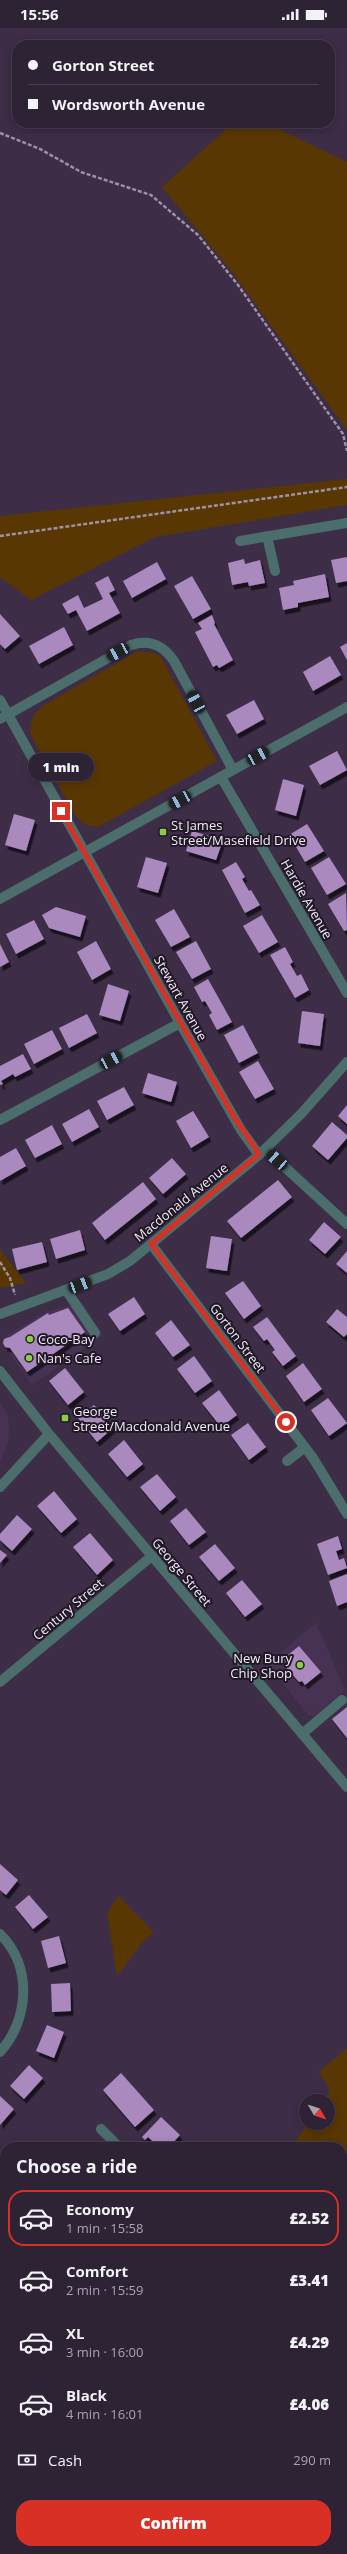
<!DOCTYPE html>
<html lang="en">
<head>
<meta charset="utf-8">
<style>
	:root { --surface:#2e2235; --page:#362a3d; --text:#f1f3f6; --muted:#a7a4ad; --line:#493f50; --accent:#d93025 }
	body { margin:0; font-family:"Open Sans",sans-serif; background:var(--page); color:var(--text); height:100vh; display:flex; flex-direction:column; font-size:15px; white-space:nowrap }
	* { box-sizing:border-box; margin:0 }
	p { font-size:13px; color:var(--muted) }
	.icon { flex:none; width:22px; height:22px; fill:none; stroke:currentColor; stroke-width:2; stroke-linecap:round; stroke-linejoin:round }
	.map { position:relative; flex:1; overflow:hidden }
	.side { position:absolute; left:0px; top:2114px; width:347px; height:412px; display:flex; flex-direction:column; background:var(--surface); border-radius:16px 16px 0 0; box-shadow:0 2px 10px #0003,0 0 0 1px var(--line) }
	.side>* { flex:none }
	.hud { position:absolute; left:12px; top:12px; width:323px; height:88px; border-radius:16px; box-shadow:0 2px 10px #0003,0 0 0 1px var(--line); display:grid; align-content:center; height:88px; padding:0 16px; background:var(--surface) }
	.needle { width:26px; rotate:129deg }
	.buttons { position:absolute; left:299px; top:2066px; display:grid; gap:8px }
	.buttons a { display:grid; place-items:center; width:36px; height:36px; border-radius:50%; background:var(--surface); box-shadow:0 2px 10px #0003,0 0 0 1px var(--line); font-size:20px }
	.end { position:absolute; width:18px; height:18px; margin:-9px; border:5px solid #d93025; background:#fff; box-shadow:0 0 0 2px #fff }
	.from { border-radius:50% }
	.bubble { position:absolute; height:28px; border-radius:14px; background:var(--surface); box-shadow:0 2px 10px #0003,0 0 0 1px var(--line); font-size:13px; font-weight:800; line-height:28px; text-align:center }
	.car { position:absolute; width:12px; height:24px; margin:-12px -6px; border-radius:5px; box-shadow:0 0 3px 1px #0007; background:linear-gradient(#222 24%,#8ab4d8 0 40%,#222 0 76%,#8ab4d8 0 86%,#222 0) }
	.hud b { display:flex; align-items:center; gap:14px; height:38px; font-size:15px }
	.hud b+b { border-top:1px solid var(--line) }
	.hud i { width:10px; height:10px; background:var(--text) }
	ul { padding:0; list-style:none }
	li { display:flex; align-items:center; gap:12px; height:56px; margin:0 8px 6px; padding:0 8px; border:2px solid transparent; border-radius:16px }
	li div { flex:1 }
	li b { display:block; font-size:15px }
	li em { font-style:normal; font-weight:800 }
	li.selected { border-color:var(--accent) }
	li>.icon { width:36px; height:36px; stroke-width:1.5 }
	h2 { padding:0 16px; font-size:18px; line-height:48px }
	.pay { display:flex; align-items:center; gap:10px; height:44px; padding:0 16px; font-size:15px }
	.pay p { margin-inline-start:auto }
	.action { display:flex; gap:8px; margin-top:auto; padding:8px 16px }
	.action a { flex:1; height:46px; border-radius:16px; background:var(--accent); color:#fff; font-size:16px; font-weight:800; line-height:46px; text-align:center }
	.status { display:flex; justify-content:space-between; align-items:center; height:28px; padding:0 20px; background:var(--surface); direction:ltr }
	.status svg { height:11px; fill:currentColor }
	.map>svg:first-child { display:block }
	.built { fill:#473253 }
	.green { fill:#583703 }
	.water { fill:#5a3c6d }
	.building { fill:#aa89bf; filter:url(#shadow) }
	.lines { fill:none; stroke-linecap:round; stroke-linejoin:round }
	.path { stroke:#9e91a6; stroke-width:2.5; stroke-dasharray:4 2; stroke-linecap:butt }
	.lane { stroke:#4b6d6b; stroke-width:10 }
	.street { stroke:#4b6d6b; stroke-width:10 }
	.route { stroke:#d93025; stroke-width:5 }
	.poi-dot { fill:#8bce46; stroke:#201925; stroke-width:1.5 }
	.labels { text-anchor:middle; stroke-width:4; stroke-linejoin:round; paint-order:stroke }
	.poi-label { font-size:13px; fill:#f2e8f9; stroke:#201925; text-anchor:start }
	.street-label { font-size:13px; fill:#f2e8f9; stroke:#201925 }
</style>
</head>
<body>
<div class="status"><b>15:56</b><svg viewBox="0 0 49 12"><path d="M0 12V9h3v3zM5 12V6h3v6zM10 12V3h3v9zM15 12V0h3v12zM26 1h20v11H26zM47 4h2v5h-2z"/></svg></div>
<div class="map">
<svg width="347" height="2526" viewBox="0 0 347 2526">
	<defs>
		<filter id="shadow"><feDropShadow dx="2.5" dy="4.5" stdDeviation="0" flood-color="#0009"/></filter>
	</defs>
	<rect width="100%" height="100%" fill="#3d2d47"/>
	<path class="built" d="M82,1274L103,1307L32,1357L2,1315L3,1310L46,1284Z
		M0,1376L8,1386L9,1401L8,1415L0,1433Z
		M316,1595L345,1662L315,1687L309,1688L267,1636Z"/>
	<path class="green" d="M233,95H266L347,134V402L232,244L162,159Z
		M347,451V477L155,509L31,572L0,549V488Z
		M138,623L155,625L162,631L217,733L98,799L85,797L75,787L31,708C29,694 33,685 44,677Z
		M0,1221L26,1255L0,1260Z
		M118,1868L154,1904L142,1915L117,1948L107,1885Z
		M347,2020V2181L342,2188V2119H291L308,2095H328V2073H323L330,2063L319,2044Z
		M342,2362L347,2365V2486L342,2499Z
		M5,2365V2490L0,2498V2369Z
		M243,2521H268L266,2526H242Z"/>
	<path class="water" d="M5,2490V2521H243L242,2526H0V2498Z"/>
	<path class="building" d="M347,529V553L336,555L331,532Z
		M244,531L245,536L260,532L265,555L249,558L248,554L232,557L228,535Z
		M157,534L166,551L132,570L123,553Z
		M325,546L329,569L298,575V579L283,582L279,560L294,557L293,553Z
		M108,548L115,562L109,565L120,585L87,603L76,582L68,586L62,576L78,567L84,580L103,571L95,555Z
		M192,548L211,581L193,591L174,558Z
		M0,586L20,608L5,621L0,616Z
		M212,587L215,595L214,596L233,632L219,640L217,637L213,639L195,604L202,601L198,595Z
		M64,599L73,617L39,636L29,618Z
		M347,615V632L340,619Z
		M330,628L341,647L313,663L303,644Z
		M254,672L264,691L237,706L226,687Z
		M337,723L347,742L320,757L309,738Z
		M283,751L304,757L296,788L275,782Z
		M14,786L35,792L26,823L5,817Z
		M307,796L324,823L305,834L289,807Z
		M192,803L223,812L216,832L186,823Z
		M146,829L167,835L158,865L137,859Z
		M329,829L346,856L327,867L311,840Z
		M236,834L245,849L242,851L249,863L251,862L260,877L245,885L222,842Z
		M346,865L347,902L344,903L328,876Z
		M56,879L86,888L80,909L49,900L42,887Z
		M174,881L190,909L171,919L155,892Z
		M262,887L278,914L259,925L243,898Z
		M34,892L44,911L16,926L6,906Z
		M96,913L111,941L92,952L77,924Z
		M196,913L211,941L192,951L176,924Z
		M0,916L9,934L0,939Z
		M285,919L293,934L290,936L297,948L301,946L309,962L295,970L270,927Z
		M208,951L232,994L217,1002L209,987L212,985L205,973L202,974L194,959Z
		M108,956L129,963L120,993L99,987Z
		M302,983L324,986L320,1018L298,1015Z
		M87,986L97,1005L69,1020L59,1000Z
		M243,997L258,1025L239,1035L224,1007Z
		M52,1002L62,1021L34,1036L24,1016Z
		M23,1026L31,1041L15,1049L13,1046L1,1053L3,1056L0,1057V1038Z
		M258,1033L274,1061L255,1071L239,1044Z
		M148,1045L177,1054L171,1074L142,1065Z
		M124,1059L134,1077L107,1092L97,1073Z
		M347,1077V1096L338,1088Z
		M89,1081L99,1099L72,1114L62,1096Z
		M193,1083L209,1109L191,1120L176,1093Z
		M332,1094L347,1107V1110L328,1132L312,1118Z
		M52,1097L62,1116L35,1130L25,1112Z
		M16,1120L26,1138L0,1153V1129Z
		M172,1130L186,1146L163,1166L149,1150Z
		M278,1152L292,1169L241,1210L227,1193Z
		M143,1154L156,1171L105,1212L92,1195Z
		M324,1194L341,1209L325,1226L309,1212Z
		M80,1202L85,1222L56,1231L50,1211Z
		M211,1208L232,1211L227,1243L206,1240Z
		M42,1214L47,1234L17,1242L12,1221Z
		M347,1223V1245L336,1236Z
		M243,1253L261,1278L244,1291L225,1265Z
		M134,1269L145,1286L120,1303L108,1286Z
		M68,1280L85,1304L27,1344L10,1320L5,1319L3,1315L4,1311L10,1309L48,1285L49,1287Z
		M337,1281L347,1289V1306L344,1309L326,1294Z
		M267,1289L296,1328L283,1338L272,1324L275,1322L267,1311L264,1313L253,1299Z
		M171,1292L190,1317L173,1329L155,1305Z
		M194,1328L212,1353L195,1365L177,1341Z
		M303,1335L322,1361L304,1374L286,1348Z
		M65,1340L84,1364L68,1377L49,1353Z
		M219,1362L237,1387L221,1399L202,1375Z
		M328,1370L347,1395L329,1408L311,1382Z
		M94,1377L113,1400L97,1414L78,1390Z
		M248,1395L266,1419L249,1432L231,1407Z
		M124,1412L143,1436L127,1449L108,1426Z
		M157,1446L176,1469L160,1483L140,1459Z
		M54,1463L77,1491L61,1505L37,1478Z
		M186,1480L206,1504L189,1517L170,1493Z
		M17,1487L32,1501L12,1523L0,1512V1506Z
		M90,1505L113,1532L97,1547L73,1519Z
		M338,1508L342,1521L336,1523L339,1532L344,1530L347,1540L328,1547L317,1516Z
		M215,1516L235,1540L219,1553L199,1529Z
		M0,1522L7,1527L0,1535Z
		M347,1546V1574L337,1578L329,1553Z
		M242,1552L262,1576L245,1589L226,1565Z
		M299,1618L321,1644L305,1657L302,1653L299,1654L285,1638L286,1635L283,1631Z
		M347,1679V1710L332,1691Z
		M0,1836L18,1852L6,1867L0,1862Z
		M29,1867L48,1889L33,1901L15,1879Z
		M59,1908L66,1935L48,1940L41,1913Z
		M70,1955L71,1983L52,1984L51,1956Z
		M47,1997L64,2004L54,2030L36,2023Z
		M29,2037L43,2050L24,2071L10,2058Z
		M121,2045L154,2082L135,2099L103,2062Z
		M0,2068L14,2081L0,2097Z
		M161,2089L180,2107L169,2119H159L148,2109L145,2112L142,2109Z
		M0,2208L5,2216V2248L0,2251Z
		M347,2233V2276L342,2282L345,2284L342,2288V2238Z
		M5,2255V2288L0,2283V2259Z"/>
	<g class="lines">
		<path class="path" d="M0,105L40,121L81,144L151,167L198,207L238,257L343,406L347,423
			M0,508L347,459
			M0,1234L10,1250L15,1267
			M342,2134L347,2126
			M0,2486L5,2478
			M253,2526L255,2521"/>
		<path class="lane" d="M66,1262L95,1305
			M313,1430L347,1486
			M302,1706L342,1672"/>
		<path class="street" d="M267,508L275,543
			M240,513L347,495
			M0,672L180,995L241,1102L259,1127
			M0,691L131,617C150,611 163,617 174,633L233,742
			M221,749L347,965
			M0,871L347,679
			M0,1092L180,995
			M265,1121L347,1196
			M151,1216L313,1430
			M0,1286L108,1246L130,1233L259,1127L301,1086L347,1034
			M0,1343L49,1406L347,1759
			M287,1433L305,1419
			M0,1459L49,1406
			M0,1654L152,1528
			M0,1906C33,1938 29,1992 0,2024
			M101,2101L119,2119
			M346,2323L347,2322
			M0,2333L5,2339
			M0,2349L5,2345"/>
	</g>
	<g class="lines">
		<path class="route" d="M61,783L234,1089L259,1126L151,1216L286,1394"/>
	</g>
	<g class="poi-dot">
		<rect x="159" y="800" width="8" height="8" rx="2"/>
		<circle cx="30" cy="1311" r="4"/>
		<circle cx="29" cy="1330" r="4"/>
		<rect x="61" y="1386" width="8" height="8" rx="2"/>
		<circle cx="300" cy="1637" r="4"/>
	</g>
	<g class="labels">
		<g class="poi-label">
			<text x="171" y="802">St James<tspan x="171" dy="15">Street/Masefield Drive</tspan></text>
			<text x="38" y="1316">Coco-Bay</text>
			<text x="37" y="1335">Nan's Cafe</text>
			<text x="73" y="1388">George<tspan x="73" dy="15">Street/Macdonald Avenue</tspan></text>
			<text x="292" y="1635" text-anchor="end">New Bury<tspan x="292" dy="15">Chip Shop</tspan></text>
		</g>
		<g class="street-label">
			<text transform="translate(307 871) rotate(60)" y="5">Hardie Avenue</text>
			<text transform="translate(181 970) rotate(61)" y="5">Stewart Avenue</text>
			<text transform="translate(181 1174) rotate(-39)" y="5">Macdonald Avenue</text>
			<text transform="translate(238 1310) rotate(53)" y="5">Gorton Street</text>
			<text transform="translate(182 1544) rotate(50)" y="5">George Street</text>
			<text transform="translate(68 1581) rotate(-40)" y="5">Century Street</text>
		</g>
	</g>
</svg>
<div class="buttons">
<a><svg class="needle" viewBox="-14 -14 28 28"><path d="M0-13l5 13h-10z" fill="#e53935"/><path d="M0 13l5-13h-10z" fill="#a7a4ad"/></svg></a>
</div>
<i class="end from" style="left:286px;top:1394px"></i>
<i class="end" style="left:61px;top:783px"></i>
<div class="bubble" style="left:28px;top:725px;width:66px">1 min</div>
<i class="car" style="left:118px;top:624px;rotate:241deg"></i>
<i class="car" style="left:196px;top:674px;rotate:332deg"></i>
<i class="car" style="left:258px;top:728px;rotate:61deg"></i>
<i class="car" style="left:180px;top:772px;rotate:241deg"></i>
<i class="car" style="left:111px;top:1032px;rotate:62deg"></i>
<i class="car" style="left:277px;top:1132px;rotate:312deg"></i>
<i class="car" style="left:80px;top:1257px;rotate:69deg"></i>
<div class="hud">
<b><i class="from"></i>Gorton Street</b>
<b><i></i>Wordsworth Avenue</b>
</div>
<section class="side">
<h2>Choose a ride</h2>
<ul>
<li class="selected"><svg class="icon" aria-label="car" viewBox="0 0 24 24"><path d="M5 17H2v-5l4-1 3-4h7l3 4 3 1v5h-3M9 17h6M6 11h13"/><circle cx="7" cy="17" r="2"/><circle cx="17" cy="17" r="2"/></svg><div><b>Economy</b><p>1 min · 15:58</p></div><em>£2.52</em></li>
<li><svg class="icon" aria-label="car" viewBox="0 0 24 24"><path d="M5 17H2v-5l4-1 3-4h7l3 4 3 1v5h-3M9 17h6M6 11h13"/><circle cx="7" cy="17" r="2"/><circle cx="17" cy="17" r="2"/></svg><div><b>Comfort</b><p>2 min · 15:59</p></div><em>£3.41</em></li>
<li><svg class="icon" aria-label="car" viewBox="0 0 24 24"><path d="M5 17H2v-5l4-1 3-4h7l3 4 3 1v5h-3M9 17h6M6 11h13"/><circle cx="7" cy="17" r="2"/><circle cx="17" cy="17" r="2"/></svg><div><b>XL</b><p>3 min · 16:00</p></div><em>£4.29</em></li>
<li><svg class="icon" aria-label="car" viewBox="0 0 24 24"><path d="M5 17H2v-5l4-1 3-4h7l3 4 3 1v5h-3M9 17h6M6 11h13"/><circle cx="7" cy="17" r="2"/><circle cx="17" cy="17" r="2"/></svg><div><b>Black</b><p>4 min · 16:01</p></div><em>£4.06</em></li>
</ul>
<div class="pay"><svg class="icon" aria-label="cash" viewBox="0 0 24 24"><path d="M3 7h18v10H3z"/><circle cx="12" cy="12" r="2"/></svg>Cash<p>290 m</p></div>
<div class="action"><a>Confirm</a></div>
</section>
</div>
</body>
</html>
